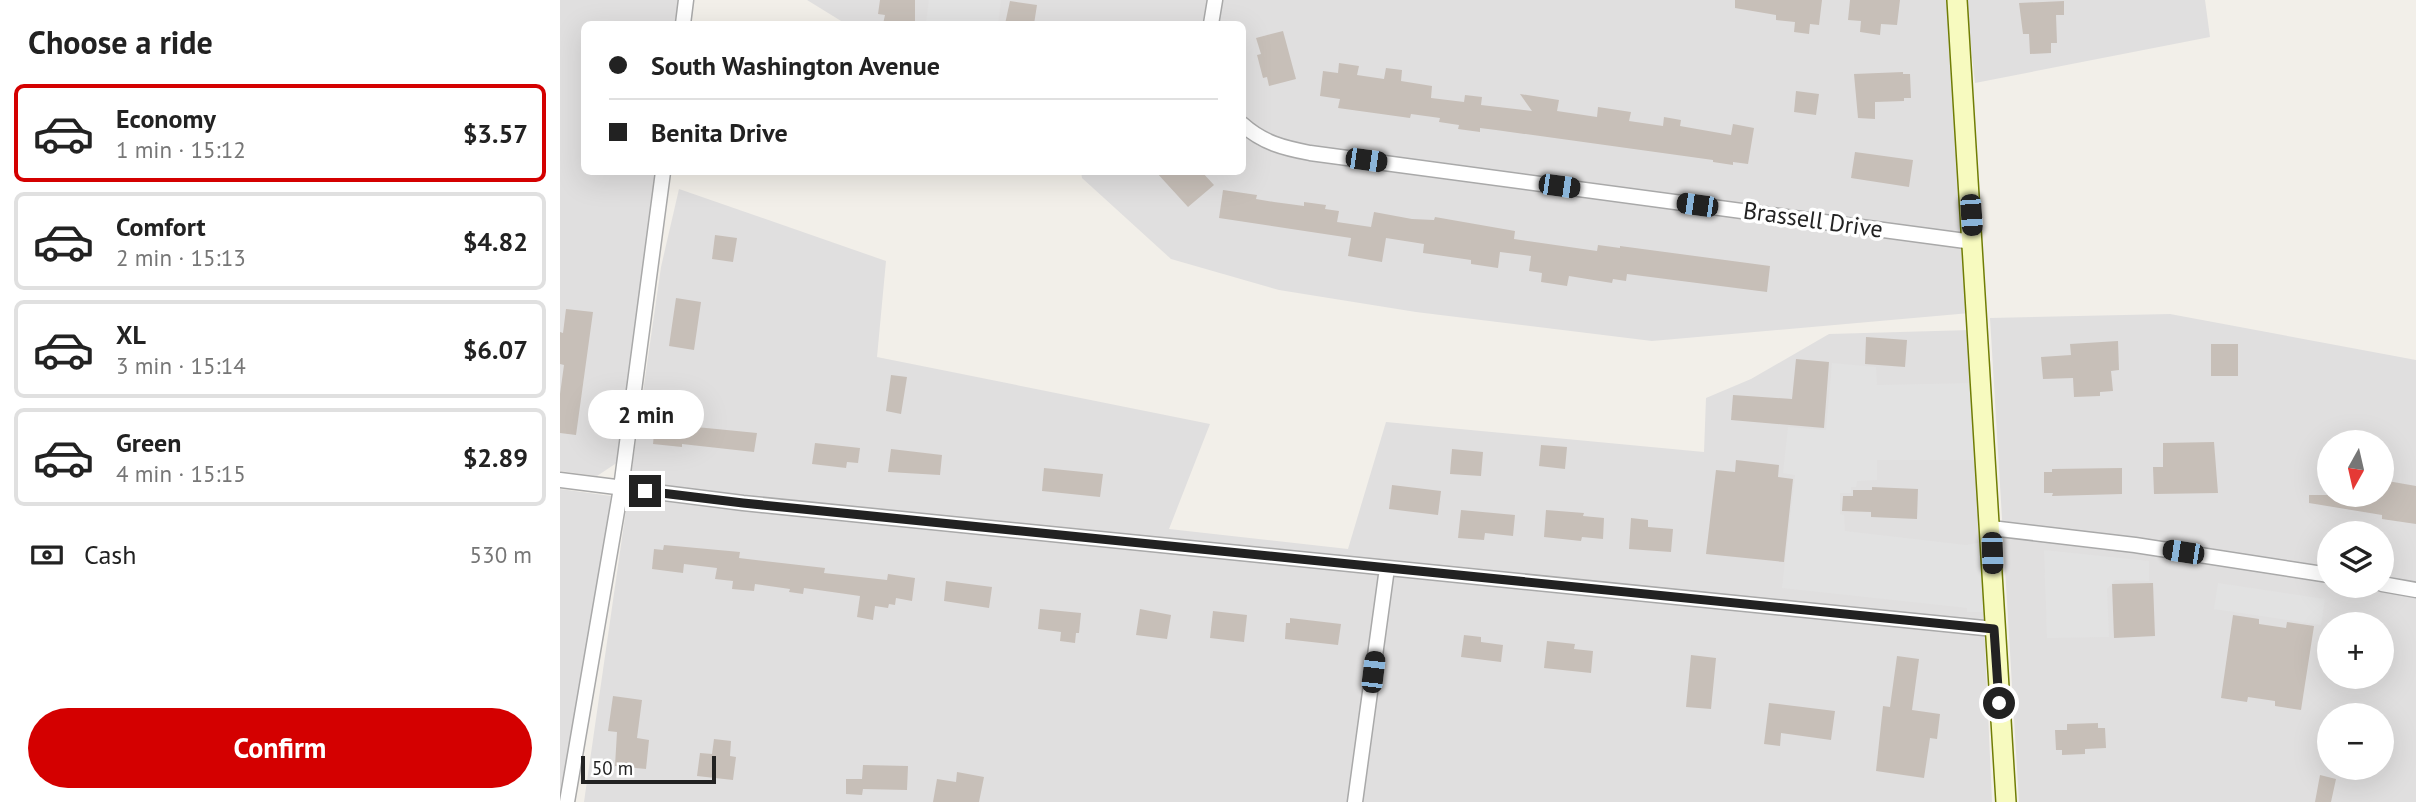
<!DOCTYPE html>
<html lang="en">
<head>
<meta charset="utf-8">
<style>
	:root { --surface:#fff; --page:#f2f2f2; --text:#222; --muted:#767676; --line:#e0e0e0; --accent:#d40000 }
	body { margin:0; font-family:"PT Sans",sans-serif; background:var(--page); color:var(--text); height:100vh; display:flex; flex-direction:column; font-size:26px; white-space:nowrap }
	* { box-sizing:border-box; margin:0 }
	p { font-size:23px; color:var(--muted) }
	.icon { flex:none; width:38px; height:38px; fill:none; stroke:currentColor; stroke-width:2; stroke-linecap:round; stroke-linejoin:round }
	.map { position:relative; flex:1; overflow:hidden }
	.panel { display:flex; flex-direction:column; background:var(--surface); width:560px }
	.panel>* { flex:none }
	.banner { position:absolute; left:21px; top:21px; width:665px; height:154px; border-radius:10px; box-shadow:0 7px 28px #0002; display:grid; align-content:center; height:154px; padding:0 28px; background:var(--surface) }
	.needle { width:46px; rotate:188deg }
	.controls { position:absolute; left:1757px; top:430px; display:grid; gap:14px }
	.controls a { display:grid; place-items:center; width:77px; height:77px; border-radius:50%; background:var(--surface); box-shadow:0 7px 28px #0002; font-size:35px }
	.scale { position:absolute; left:21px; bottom:18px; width:135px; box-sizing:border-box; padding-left:7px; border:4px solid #222; border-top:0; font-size:19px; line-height:24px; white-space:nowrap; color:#222; -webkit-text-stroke:5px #fff; paint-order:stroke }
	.end { position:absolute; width:32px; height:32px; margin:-16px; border:9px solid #222; background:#fff; box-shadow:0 0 0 4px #fff }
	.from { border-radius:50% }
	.bubble { position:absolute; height:49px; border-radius:24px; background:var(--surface); box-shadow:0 7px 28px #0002; font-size:23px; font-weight:800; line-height:49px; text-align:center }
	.car { position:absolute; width:21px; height:42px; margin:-21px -10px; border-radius:9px; box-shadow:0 0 5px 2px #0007; background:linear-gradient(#222 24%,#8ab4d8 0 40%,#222 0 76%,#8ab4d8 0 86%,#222 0) }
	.banner b { display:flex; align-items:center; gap:24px; height:66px; font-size:26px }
	.banner b+b { border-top:2px solid var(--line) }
	.banner i { width:18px; height:18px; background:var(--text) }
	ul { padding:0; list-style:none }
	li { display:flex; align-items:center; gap:21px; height:98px; margin:0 14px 10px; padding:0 14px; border:4px solid var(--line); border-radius:10px }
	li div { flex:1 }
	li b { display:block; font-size:26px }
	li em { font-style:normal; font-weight:800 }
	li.current { border-color:var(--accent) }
	li>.icon { width:63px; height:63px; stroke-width:1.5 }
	h2 { padding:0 28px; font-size:32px; line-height:84px }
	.pay { display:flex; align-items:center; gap:18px; height:77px; padding:0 28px; font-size:26px }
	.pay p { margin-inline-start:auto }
	.action { display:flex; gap:14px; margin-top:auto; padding:14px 28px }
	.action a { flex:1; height:80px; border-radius:42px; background:var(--accent); color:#fff; font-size:28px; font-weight:800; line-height:80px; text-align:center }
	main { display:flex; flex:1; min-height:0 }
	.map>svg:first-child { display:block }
	.residential { fill:#e0dfdf; fill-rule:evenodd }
	.parking { fill:#e2e2e2 }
	.building { fill:#c7bfb8 }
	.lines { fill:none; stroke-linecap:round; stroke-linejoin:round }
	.street-casing { stroke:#a9a9a9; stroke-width:17 }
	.secondary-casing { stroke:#707d05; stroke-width:22 }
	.street { stroke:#fff; stroke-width:14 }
	.secondary { stroke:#f7fabf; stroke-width:19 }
	.route { stroke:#222; stroke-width:9 }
	.labels { text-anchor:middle; stroke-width:7; stroke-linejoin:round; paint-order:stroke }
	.street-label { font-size:24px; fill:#222; stroke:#fff }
</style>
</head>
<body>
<main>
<section class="panel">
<h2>Choose a ride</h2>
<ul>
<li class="current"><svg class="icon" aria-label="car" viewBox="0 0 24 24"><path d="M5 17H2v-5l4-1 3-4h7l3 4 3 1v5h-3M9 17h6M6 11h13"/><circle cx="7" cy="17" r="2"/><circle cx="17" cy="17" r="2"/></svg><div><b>Economy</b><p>1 min · 15:12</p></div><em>$3.57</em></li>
<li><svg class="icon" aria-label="car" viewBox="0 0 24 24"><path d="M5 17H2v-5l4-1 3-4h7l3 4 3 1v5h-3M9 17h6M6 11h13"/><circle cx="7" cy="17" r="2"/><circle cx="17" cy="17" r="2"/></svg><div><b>Comfort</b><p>2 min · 15:13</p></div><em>$4.82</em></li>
<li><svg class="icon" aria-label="car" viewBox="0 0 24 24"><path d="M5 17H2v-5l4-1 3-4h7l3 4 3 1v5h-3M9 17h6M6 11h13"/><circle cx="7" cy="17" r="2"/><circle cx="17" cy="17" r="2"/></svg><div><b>XL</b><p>3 min · 15:14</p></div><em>$6.07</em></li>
<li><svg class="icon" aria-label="car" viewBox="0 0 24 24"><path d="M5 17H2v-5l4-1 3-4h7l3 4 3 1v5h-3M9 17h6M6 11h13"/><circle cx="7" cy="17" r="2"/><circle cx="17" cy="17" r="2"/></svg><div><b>Green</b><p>4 min · 15:15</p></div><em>$2.89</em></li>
</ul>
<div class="pay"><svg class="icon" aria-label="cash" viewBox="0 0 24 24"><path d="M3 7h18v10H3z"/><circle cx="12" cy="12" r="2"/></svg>Cash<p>530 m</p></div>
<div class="action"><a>Confirm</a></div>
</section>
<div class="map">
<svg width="1856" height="802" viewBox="0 0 1856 802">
	<rect width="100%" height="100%" fill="#f2efe9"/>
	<path class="residential" d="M0,0H118L115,24H24V172H96L58,462L37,476L0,471Z
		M247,0H1389L1410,313L1092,341L856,312L719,290L611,259L522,178L521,172H682V24H286Z
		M1406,0H1645L1650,37L1415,83Z
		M119,189L326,261L317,357L650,424L609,529L788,549L826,422L1144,452L1146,398L1191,379L1269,334L1411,330L1432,802H24L101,267Z
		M1610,314L1856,360V802H1459L1430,318ZM1769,443H1822V495H1769ZM1769,534H1822V586H1769ZM1769,625H1822V677H1769ZM1769,716H1822V768H1769Z
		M0,489L51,496L6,802H0Z"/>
	<path class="parking" d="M369,0H441L438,24H366Z
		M1272,363L1316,367L1317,385L1414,383L1416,460H1317V480L1297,481L1296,487H1291V493H1280V514L1284,515L1285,531L1406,545L1421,542L1425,612H1407V608L1222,588L1235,475L1223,473L1228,427L1266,430Z
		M1484,550L1589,561V581L1555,580L1547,589L1549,637L1487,638Z
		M1658,583L1765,599L1761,625L1654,609Z"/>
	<path class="building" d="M320,0H355V24H323L325,15L318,14Z
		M1175,0H1262L1259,25L1250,24L1249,34L1234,32L1235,22L1216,20V15L1175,8Z
		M1290,0H1340L1337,25L1321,24L1320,35L1300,32L1301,21L1288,20Z
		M450,1L477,5L474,24H445Z
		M1504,1V15H1496L1497,43H1491V53L1470,54L1469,34H1463L1459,3Z
		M723,31L736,79L709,86L707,77L703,78L697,55L701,54L696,38Z
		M779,63L799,66L797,75L824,79L826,68L842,70L841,81L872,86L871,98L904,102L905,95L922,97L921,105L972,111L960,94L999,100L997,111L1037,117L1038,107L1071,112L1069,121L1103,126L1104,117L1121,120L1120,126L1171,135L1173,124L1194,128L1188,164L1173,162V165L1153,162V160L936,130L920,128V132L898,129L899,125L879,122L880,118L851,114L850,118L778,108L780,99L760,96L763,71L778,73Z
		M1343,72V74H1350L1351,98H1344V101L1315,102V119L1298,118L1294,74Z
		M1236,91L1259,94L1256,115L1234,112Z
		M1295,152L1353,160L1349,187L1291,178Z
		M596,172H642L654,185L628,207Z
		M663,190L697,195L696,199L714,202L744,206V202L766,205L765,209L779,211L777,222L811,227L814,212L852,219L874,220L875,217L955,231L954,239L1037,251L1038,245L1060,248V246L1210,266L1207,292L1067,274L1066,281L1053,279L1052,283L1009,276L1007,286L981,282L982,273L969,271L971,256L940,252L938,268L911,264V260L863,253L864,244L826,238L822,262L788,256L791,238L659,218Z
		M155,235L177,238L173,262L152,259Z
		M116,298L141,302L134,350L109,346Z
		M6,309L33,312L16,435L0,433V394L4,365L0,364V332L3,333Z
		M1306,337L1347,340L1345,367L1305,364Z
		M1558,341L1559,370L1551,371L1553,391L1540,392V396L1514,397L1513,378L1483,379L1481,357L1511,355L1510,344Z
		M1651,344H1678V376H1651Z
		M1236,359L1269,362L1264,428L1171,420L1173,395L1232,399Z
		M331,375L347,377L341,414L326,411Z
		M110,407L127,409L126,426L197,433L194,452L122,444V447L93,444L95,423L108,424Z
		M1654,442L1658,493L1594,494L1593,467H1603V443Z
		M255,443L300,448L298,463L287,462L286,468L252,464Z
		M981,445L1007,447L1005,469L979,466Z
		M331,449L382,455L380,475L328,472Z
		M892,449L923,452L921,476L890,474Z
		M1176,460L1219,465L1218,477L1233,479L1224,562L1146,554L1156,470L1175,472Z
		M484,468L543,474L540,497L482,491Z
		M1562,468V494L1492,496L1493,493H1484V472H1492V469Z
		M1822,480L1856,486V524L1822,519V515L1749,503V495H1822Z
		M832,485L881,491L878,515L829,509Z
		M1312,487L1358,489L1357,519L1311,517V512L1282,511L1283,496H1293V490H1312Z
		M901,510L955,515L953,536L925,533L924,540L898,538Z
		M986,510L1024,513L1023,516L1044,518L1043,539L1022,537L1021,541L984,537Z
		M1071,518L1088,520V527L1113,529L1111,552L1069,549Z
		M104,545L180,552L179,558L265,568L264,573L327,580L328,574L355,578L352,601L336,598L335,605L329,604L328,608L315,606L313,620L297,617L300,596L244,588L243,594L229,592L230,589L195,584L194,591L172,589L173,581L155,579L157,568L124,564L123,573L92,569L94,549L103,550Z
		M386,581L432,587L429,608L384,601Z
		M1593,583L1595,636L1554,638L1552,584Z
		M480,609L521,613L519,633H516L515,643L500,641L501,632L478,629Z
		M580,609L611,615L607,639L576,635Z
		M653,611L687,615L684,642L650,638Z
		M1673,615L1699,619V624L1726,628L1727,622L1754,626L1741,710L1715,706V701L1688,697L1687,702L1661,698Z
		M730,618L781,624L778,645L725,639L726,623H730Z
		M904,635L921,637V642L943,645L941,662L901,657Z
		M987,641L1015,644L1014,649L1033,651L1031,673L984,668Z
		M1131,655L1156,658L1151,709L1126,707Z
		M1337,656L1359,659L1352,710L1380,714L1377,739L1370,738L1364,778L1316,771L1323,706L1330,707Z
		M53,696L82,700L77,738L89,740L86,769L55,766L57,732L48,731Z
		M1209,703L1275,711L1271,740L1221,733L1220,746L1204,744Z
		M1538,723V728H1545L1546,748L1525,749V754L1502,755V750H1496L1495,730H1507V724Z
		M154,739L171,741L170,756L176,757L173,780L137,776L140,753L152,754Z
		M303,765L348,766L347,790L303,789L302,795L286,794V779H302Z
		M397,772L424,777L419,802H373L377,779L396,782Z
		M1760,775L1776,779L1771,802H1755Z"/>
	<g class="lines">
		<defs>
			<path id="street" d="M123,24L126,0
				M651,24L655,0
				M682,124C703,143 724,148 750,153L1413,242
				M0,480L183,503L1434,629
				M1431,528L1575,545L1769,575
				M1822,584L1856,590
				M7,802L61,488L103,172
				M795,802L827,568"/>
			<path id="secondary" d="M1397,0L1446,802"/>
		</defs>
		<use href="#street" class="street-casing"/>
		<use href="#secondary" class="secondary-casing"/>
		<use href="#street" class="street"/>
		<use href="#secondary" class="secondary"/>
	</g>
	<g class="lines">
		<path class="route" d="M85,491L183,503L1434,629L1439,703"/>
	</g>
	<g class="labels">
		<g class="street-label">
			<text transform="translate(1253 220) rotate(8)" y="8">Brassell Drive</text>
		</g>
	</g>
</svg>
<div class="controls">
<a><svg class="needle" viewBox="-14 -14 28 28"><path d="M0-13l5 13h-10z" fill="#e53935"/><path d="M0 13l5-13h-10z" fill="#767676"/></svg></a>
<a><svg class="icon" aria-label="layers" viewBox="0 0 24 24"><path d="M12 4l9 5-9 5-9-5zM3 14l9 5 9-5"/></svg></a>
<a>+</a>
<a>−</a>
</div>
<div class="scale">50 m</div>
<i class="end from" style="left:1439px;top:703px"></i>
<i class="end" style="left:85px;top:491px"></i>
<div class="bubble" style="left:28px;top:390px;width:116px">2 min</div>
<i class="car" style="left:806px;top:160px;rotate:98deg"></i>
<i class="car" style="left:999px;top:186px;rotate:98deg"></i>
<i class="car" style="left:1137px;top:205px;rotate:278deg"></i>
<i class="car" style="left:1411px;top:215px;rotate:176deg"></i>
<i class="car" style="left:1623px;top:552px;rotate:279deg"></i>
<i class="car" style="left:1432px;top:553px;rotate:178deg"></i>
<i class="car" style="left:813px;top:672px;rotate:7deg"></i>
<div class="banner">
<b><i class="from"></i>South Washington Avenue</b>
<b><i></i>Benita Drive</b>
</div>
</div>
</main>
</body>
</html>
